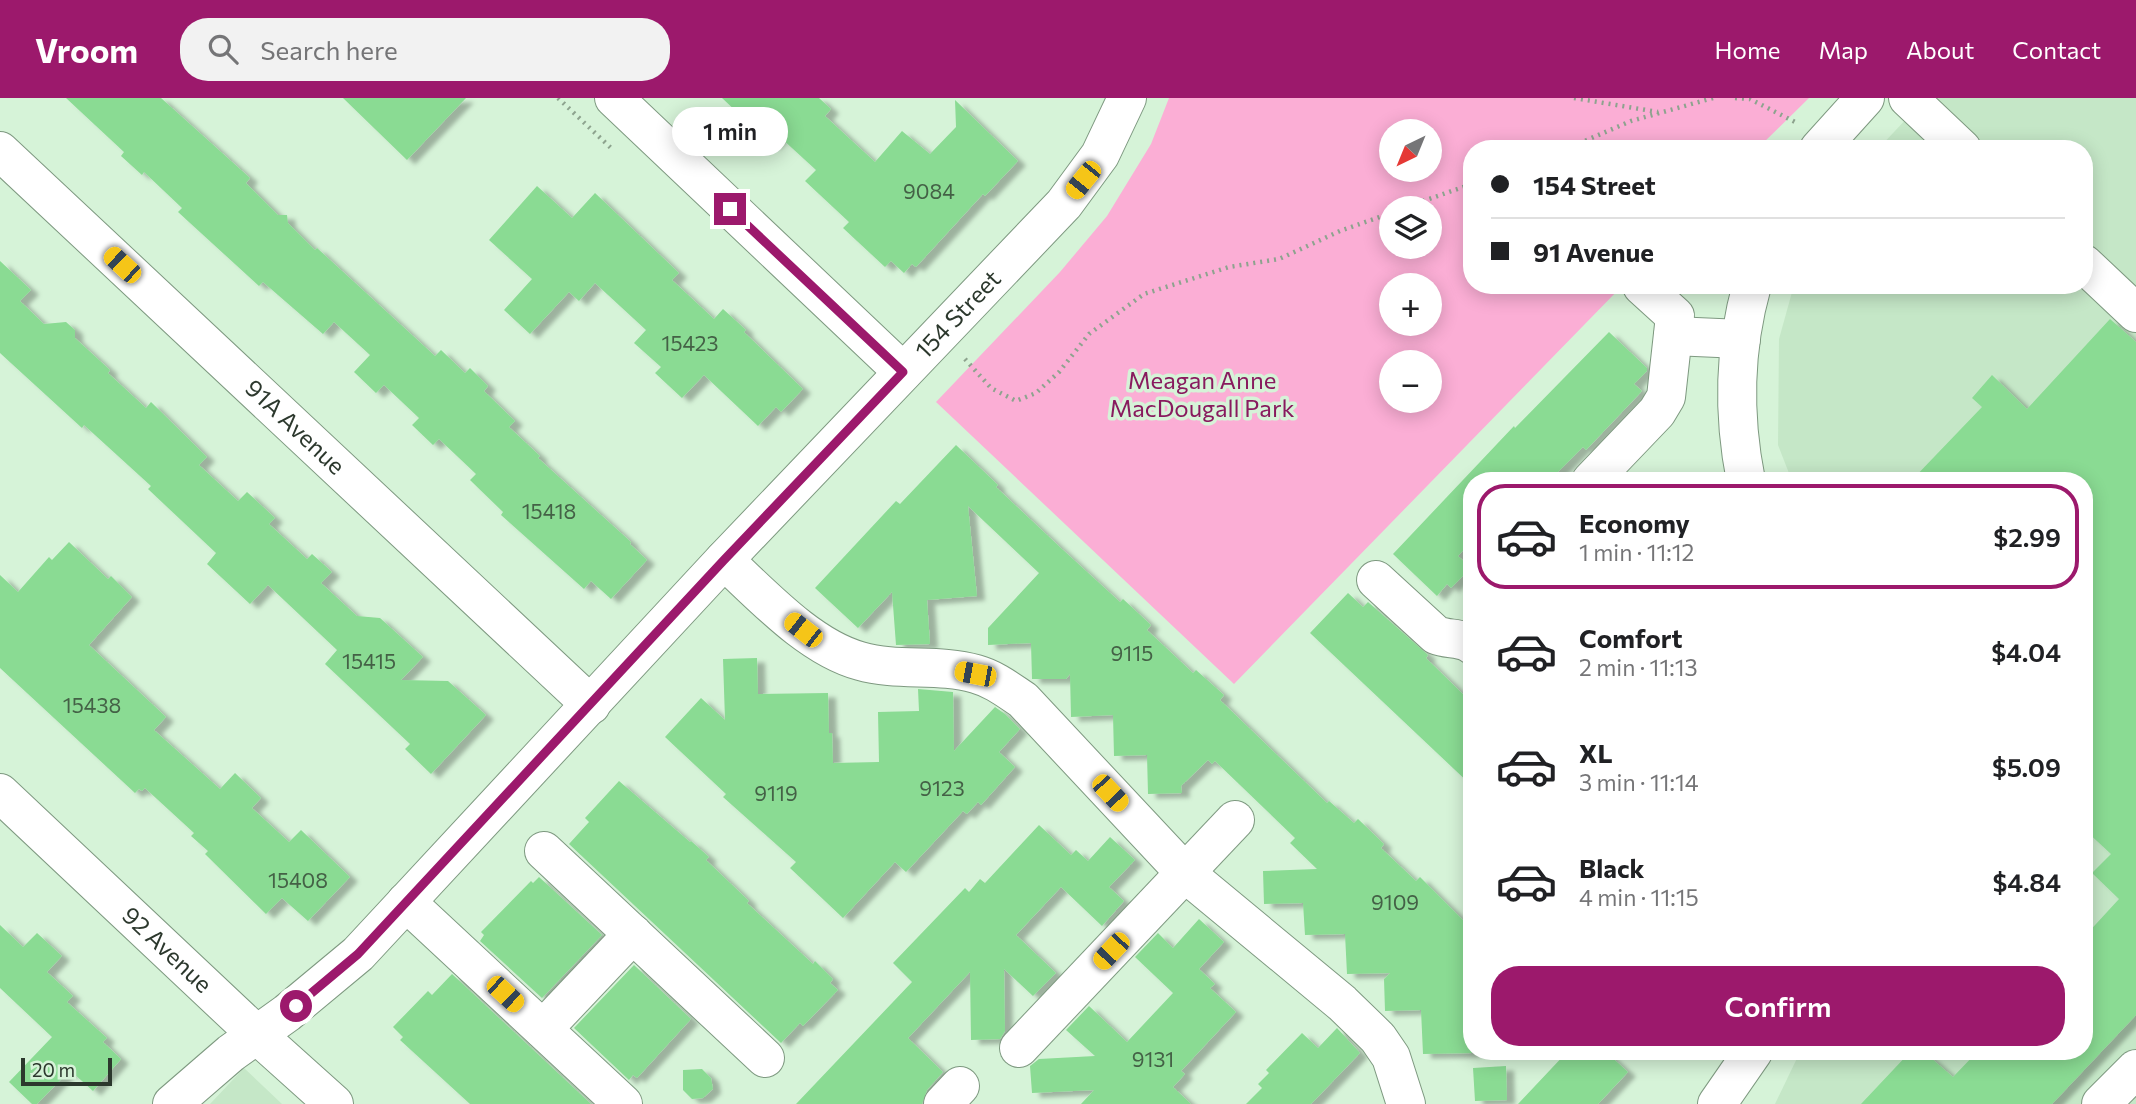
<!DOCTYPE html>
<html lang="en">
<head>
<meta charset="utf-8">
<style>
	:root { --surface:#fff; --page:#f2f2f2; --text:#202124; --muted:#757577; --line:#e0e0e0; --accent:#9c196c }
	body { margin:0; font-family:Commissioner,sans-serif; background:var(--page); color:var(--text); height:100vh; display:flex; flex-direction:column; font-size:26px; white-space:nowrap }
	* { box-sizing:border-box; margin:0 }
	p { font-size:23px; color:var(--muted) }
	.icon { flex:none; width:38px; height:38px; fill:none; stroke:currentColor; stroke-width:2; stroke-linecap:round; stroke-linejoin:round }
	.map { position:relative; flex:1; overflow:hidden }
	.panel { position:absolute; left:1463px; top:374px; width:630px; height:588px; display:flex; flex-direction:column; background:var(--surface); border-radius:28px; box-shadow:0 4px 18px #0003 }
	.panel>* { flex:none }
	.guide { position:absolute; left:1463px; top:42px; width:630px; height:154px; border-radius:28px; box-shadow:0 4px 18px #0003; display:grid; align-content:center; height:154px; padding:0 28px; background:var(--surface) }
	.needle { width:46px; rotate:223deg }
	.tools { position:absolute; left:1379px; top:21px; display:grid; gap:14px }
	.tools a { display:grid; place-items:center; width:63px; height:63px; border-radius:50%; background:var(--surface); box-shadow:0 4px 18px #0003; font-size:35px }
	.scale { position:absolute; left:21px; bottom:18px; width:91px; box-sizing:border-box; padding-left:7px; border:4px solid #2c382d; border-top:0; font-size:19px; line-height:24px; white-space:nowrap; color:#2c382d; -webkit-text-stroke:5px #d6f3d8; paint-order:stroke }
	.end { position:absolute; width:32px; height:32px; margin:-16px; border:9px solid #9c196c; background:#fff; box-shadow:0 0 0 4px #fff }
	.from { border-radius:50% }
	.bubble { position:absolute; height:49px; border-radius:24px; background:var(--surface); box-shadow:0 4px 18px #0003; font-size:23px; font-weight:600; line-height:49px; text-align:center }
	.car { position:absolute; width:21px; height:42px; margin:-21px -10px; border-radius:9px; box-shadow:0 0 5px 2px #0007; background:linear-gradient(#f5c518 24%,#345 0 40%,#f5c518 0 76%,#345 0 86%,#f5c518 0) }
	.guide b { display:flex; align-items:center; gap:24px; height:66px; font-size:26px }
	.guide b+b { border-top:2px solid var(--line) }
	.guide i { width:18px; height:18px; background:var(--text) }
	ul { padding:12px 0 0; list-style:none }
	li { display:flex; align-items:center; gap:21px; height:105px; margin:0 14px 10px; padding:0 14px; border:4px solid transparent; border-radius:28px }
	li div { flex:1 }
	li b { display:block; font-size:26px }
	li em { font-style:normal; font-weight:600 }
	li.on { border-color:var(--accent) }
	li>.icon { width:63px; height:63px; stroke-width:1.5 }
	.primary-button { display:flex; gap:14px; margin-top:auto; padding:14px 28px }
	.primary-button a { flex:1; height:80px; border-radius:28px; background:var(--accent); color:#fff; font-size:28px; font-weight:600; line-height:80px; text-align:center }
	header { display:flex; align-items:center; gap:42px; box-sizing:border-box; height:98px; padding:0 35px; background:var(--accent); color:#fff }
	header strong { font-size:33px }
	nav { display:flex; gap:38px; margin-inline-start:auto; font-size:24px }
	.search { width:490px; height:63px; background:var(--page); display:flex; align-items:center; gap:18px; box-sizing:border-box; padding:0 24px; border-radius:28px; color:var(--muted); font-size:26px }
	.map>svg:first-child { display:block }
	.built { fill:#c5e7c7 }
	.green { fill:#fbaed5; fill-rule:evenodd }
	.building { fill:#8adb93; filter:url(#shadow) }
	.lines { fill:none; stroke-linecap:round; stroke-linejoin:round }
	.minor-casing { stroke:#7e9980; stroke-width:40 }
	.path { stroke:#8da38e; stroke-width:4.5; stroke-dasharray:2 5; stroke-linecap:butt }
	.minor { stroke:#fff; stroke-width:38 }
	.route { stroke:#9c196c; stroke-width:9 }
	.labels { text-anchor:middle; stroke-width:7; stroke-linejoin:round; paint-order:stroke }
	.number-label { font-size:21px; fill:#446146 }
	.street-label { font-size:24px; fill:#2c382d; stroke:#d6f3d8 }
	.park-label { font-size:24px; fill:#881a5e; stroke:#d6f3d8 }
</style>
</head>
<body>
<header>
<strong>Vroom</strong>
<div class="search"><svg class="icon" aria-label="search" viewBox="0 0 24 24"><circle cx="10" cy="10" r="6"/><path d="M15 15l6 6"/></svg>Search here</div>
<nav><a>Home</a><a>Map</a><a>About</a><a>Contact</a></nav>
</header>
<div class="map">
<svg width="2136" height="1006" viewBox="0 0 2136 1006">
	<defs>
		<filter id="shadow"><feDropShadow dx="8" dy="4.5" stdDeviation="2" flood-color="#0004"/></filter>
	</defs>
	<rect width="100%" height="100%" fill="#d6f3d8"/>
	<path class="built" d="M1926,0H2136V1006H1775L1800,954H2084V383H1792L1778,347L1779,241L1794,187H2084V51H1878Z
		M244,970L282,1006H210Z"/>
	<path class="green" d="M1169,0H1809L1757,51H1472V187H1623L1234,586L936,304L1060,174L1107,118L1151,46ZM1391,33H1430V72H1391ZM1391,110H1430V149H1391ZM1391,187H1430V226H1391ZM1391,264H1430V303H1391Z"/>
	<path class="building" d="M66,0H161L250,80L246,85L278,117H287L288,125L315,152L317,150L435,258L441,252L465,275L470,270L488,288L484,293L515,323L509,329L540,358L538,360L631,444L630,446L647,462L611,501L591,483L584,491L501,417L503,414L470,382L476,376L439,341L433,347L412,327L419,320L384,287L376,295L354,274L370,257L334,224L323,236L263,184L259,188L178,114L182,110L144,74L142,77L121,58L124,54Z
		M343,0H466L407,62Z
		M722,0H819L831,11L825,18L875,64L902,33L930,56L956,29L955,2L1018,63L985,98L983,96L916,169L912,166L904,175L891,163L885,169L843,130L849,124L805,83L816,72L780,39L772,47Z
		M537,88L572,120L595,95L679,175L672,182L714,221L723,211L746,232L744,234L803,291L781,314L776,309L758,328L704,277L682,300L655,275L661,269L634,245L646,232L595,185L579,203L569,194L530,236L504,212L532,181L489,142Z
		M0,163L31,192L20,203L44,226L66,224L75,232V240L110,272L108,275L146,310L151,304L207,359L199,367L238,403L247,394L275,420L269,426L307,461L312,456L332,474L321,485L357,518L380,520L423,559L401,582L448,583L486,617L431,676L405,651L410,646L325,566L337,552L268,487L250,506L207,466L216,455L148,391L151,388L84,327L82,330L0,255Z
		M2110,221L2136,244V917L2052,1006H1861L1910,954H1924L1953,979L1977,954H2084V839L2119,801L2092,775L2111,756L2084,731V383H1911L1982,309L1972,300L1992,277L2027,311Z
		M1609,234L1647,270V273L1634,286L1642,293L1586,352L1583,349L1549,383H1472V443L1458,458L1471,470L1451,490L1447,486L1437,498L1393,456L1514,328L1515,330Z
		M956,347L998,387L996,389L1062,451L1120,504L1123,501L1151,527L1147,532L1193,575L1196,572L1224,597L1220,602L1327,705L1329,703L1354,725L1358,721L1384,746L1381,750L1416,783L1420,779L1472,831V955L1423,956L1421,912L1385,913L1384,881L1390,875L1347,876L1345,836L1305,837L1303,805L1264,806L1263,773L1317,771L1290,745L1295,740L1215,663L1212,666L1208,662L1181,688L1182,695L1148,696L1147,657L1114,658L1113,617L1071,619L1070,576L1066,581H1032L1031,545L988,547V530L1039,475L968,408L977,498L927,502L930,546L896,547L892,494L858,530L815,490L896,403L900,406Z
		M69,444L108,481L111,478L132,499L89,547L166,619L154,632L220,691L235,675L261,700L252,710L289,744L301,732L350,779L308,823L282,800L266,816L205,756L208,753L191,738L194,735L145,690L142,693L139,691L135,695L0,570V477L18,494L49,459L52,462Z
		M1348,495L1363,509L1368,504L1428,557L1426,560L1472,605V688L1310,535Z
		M757,560L758,596L828,595L829,635H832L833,665L879,664L878,614L919,613L918,591L953,594L954,653L995,609L1005,616L1020,631L999,654L1015,669L981,707L978,704L967,716L963,713L906,774L895,764L843,820L790,770L796,764L723,699L726,696L665,639L701,600L725,622L723,561Z
		M619,683L690,744L691,743L709,759L706,762L749,803L747,805L813,866L815,863L833,881L830,885L838,892L803,928L800,925L781,945L569,746L589,724L585,720Z
		M1039,727L1071,757L1076,752L1088,763L1110,739L1135,762L1109,789L1124,803L1102,828L1061,789L1016,837L1056,875L1033,898L1004,871L1005,933L1000,941L971,942L970,874L908,940L943,974L927,992L922,1006H796L912,884L893,865L965,790L969,794L980,781L985,785Z
		M539,779L602,837L542,900L480,843L484,837L481,834L531,783L533,785Z
		M1199,821L1224,844L1199,871L1215,886L1210,890L1236,914L1181,973L1185,976L1173,989L1191,1006H1081L1094,992L1032,995L1030,968L1039,961L1095,958L1066,932L1089,908L1127,944L1173,895L1135,859L1158,835L1173,850Z
		M0,827L23,849L37,835L62,858L47,874L73,898L67,904L107,940L103,944L121,961L93,993L72,974L71,976L68,974L37,1006H32L9,984L52,939L0,890Z
		M634,867L691,921L637,980L633,977L629,982L574,930Z
		M452,876L591,1006H470L400,942L403,939L393,929L428,893L432,897Z
		M1337,930L1360,955L1311,1006H1246L1262,990L1258,986L1269,975L1266,972L1302,935L1318,950Z
		M1567,954H1606L1628,974L1598,1006H1518Z
		M1506,968L1507,1002L1475,1003L1473,970Z
		M702,971L711,980L713,991L703,1000L692,1001L683,992V972Z"/>
	<g class="lines">
		<defs>
			<g id="minor">
				<path d="M614,0L903,274"/>
				<path d="M1908,0L1962,51"/>
				<path d="M1819,51L1865,0"/>
				<path id="s1" d="M0,53L591,607"/>
				<path d="M2084,166L2136,215"/>
				<path d="M1673,238L1741,241"/>
				<path d="M1591,383L1657,314L1666,299L1675,218L1642,188"/>
				<path d="M1746,383C1733,318 1734,251 1752,187"/>
				<path d="M724,462C762,497 809,549 860,563C898,574 938,565 976,576C994,581 1008,592 1023,602L1185,775L1342,905L1378,940L1391,959L1406,1006"/>
				<path d="M1376,482L1436,537C1448,542 1462,539 1472,547"/>
				<path id="s2" d="M0,695L256,936L334,1006"/>
				<path d="M544,753L765,960"/>
				<path d="M406,804L623,1006"/>
				<path d="M543,931L633,836"/>
				<path d="M1019,950L1235,722"/>
				<path id="s3" d="M172,1006L231,955L287,915L358,856L724,462L1064,106L1100,57L1127,0"/>
				<path d="M943,1006L960,988"/>
				<path d="M1717,1006L1753,954"/>
				<path d="M2101,1006L2136,971"/>
			</g>
		</defs>
		<use href="#minor" class="minor-casing"/>
		<path class="path" d="M558,0L611,50
			M1574,0L1658,14
			M1735,0L1750,1L1797,25
			M1566,51L1631,23L1713,0
			M1403,110L1472,86
			M965,261L991,290L1016,303L1036,295L1059,274L1089,236L1144,196L1229,169L1279,161L1340,133L1391,115"/>
		<use href="#minor" class="minor"/>
	</g>
	<g class="lines">
		<path class="route" d="M296,908L358,856L724,462L903,274L730,111"/>
	</g>
	<g class="labels">
		<g class="number-label">
			<text x="929" y="101">9084</text>
			<text x="690" y="253">15423</text>
			<text x="549" y="421">15418</text>
			<text x="1132" y="563">9115</text>
			<text x="369" y="571">15415</text>
			<text x="92" y="615">15438</text>
			<text x="942" y="698">9123</text>
			<text x="776" y="703">9119</text>
			<text x="298" y="790">15408</text>
			<text x="1395" y="812">9109</text>
			<text x="1153" y="969">9131</text>
		</g>
		<g class="street-label">
			<text dy="8" stroke="none"><textPath href="#s3" startOffset="1116">154 Street</textPath></text>
			<text dy="8" stroke="none"><textPath href="#s1" startOffset="404">91A Avenue</textPath></text>
			<text dy="8" stroke="none"><textPath href="#s2" startOffset="229">92 Avenue</textPath></text>
		</g>
		<g class="park-label">
			<text x="1202" y="291">Meagan Anne<tspan x="1202" dy="28">MacDougall Park</tspan></text>
		</g>
	</g>
</svg>
<div class="tools">
<a><svg class="needle" viewBox="-14 -14 28 28"><path d="M0-13l5 13h-10z" fill="#e53935"/><path d="M0 13l5-13h-10z" fill="#757577"/></svg></a>
<a><svg class="icon" aria-label="layers" viewBox="0 0 24 24"><path d="M12 4l9 5-9 5-9-5zM3 14l9 5 9-5"/></svg></a>
<a>+</a>
<a>−</a>
</div>
<div class="scale">20 m</div>
<i class="end from" style="left:296px;top:908px"></i>
<i class="end" style="left:730px;top:111px"></i>
<div class="bubble" style="left:672px;top:9px;width:116px">1 min</div>
<i class="car" style="left:1083px;top:82px;rotate:219deg"></i>
<i class="car" style="left:122px;top:167px;rotate:313deg"></i>
<i class="car" style="left:803px;top:532px;rotate:308deg"></i>
<i class="car" style="left:975px;top:576px;rotate:281deg"></i>
<i class="car" style="left:1110px;top:695px;rotate:137deg"></i>
<i class="car" style="left:1111px;top:853px;rotate:223deg"></i>
<i class="car" style="left:505px;top:896px;rotate:133deg"></i>
<div class="guide">
<b><i class="from"></i>154 Street</b>
<b><i></i>91 Avenue</b>
</div>
<section class="panel">
<ul>
<li class="on"><svg class="icon" aria-label="car" viewBox="0 0 24 24"><path d="M5 17H2v-5l4-1 3-4h7l3 4 3 1v5h-3M9 17h6M6 11h13"/><circle cx="7" cy="17" r="2"/><circle cx="17" cy="17" r="2"/></svg><div><b>Economy</b><p>1 min · 11:12</p></div><em>$2.99</em></li>
<li><svg class="icon" aria-label="car" viewBox="0 0 24 24"><path d="M5 17H2v-5l4-1 3-4h7l3 4 3 1v5h-3M9 17h6M6 11h13"/><circle cx="7" cy="17" r="2"/><circle cx="17" cy="17" r="2"/></svg><div><b>Comfort</b><p>2 min · 11:13</p></div><em>$4.04</em></li>
<li><svg class="icon" aria-label="car" viewBox="0 0 24 24"><path d="M5 17H2v-5l4-1 3-4h7l3 4 3 1v5h-3M9 17h6M6 11h13"/><circle cx="7" cy="17" r="2"/><circle cx="17" cy="17" r="2"/></svg><div><b>XL</b><p>3 min · 11:14</p></div><em>$5.09</em></li>
<li><svg class="icon" aria-label="car" viewBox="0 0 24 24"><path d="M5 17H2v-5l4-1 3-4h7l3 4 3 1v5h-3M9 17h6M6 11h13"/><circle cx="7" cy="17" r="2"/><circle cx="17" cy="17" r="2"/></svg><div><b>Black</b><p>4 min · 11:15</p></div><em>$4.84</em></li>
</ul>
<div class="primary-button"><a>Confirm</a></div>
</section>
</div>
</body>
</html>
